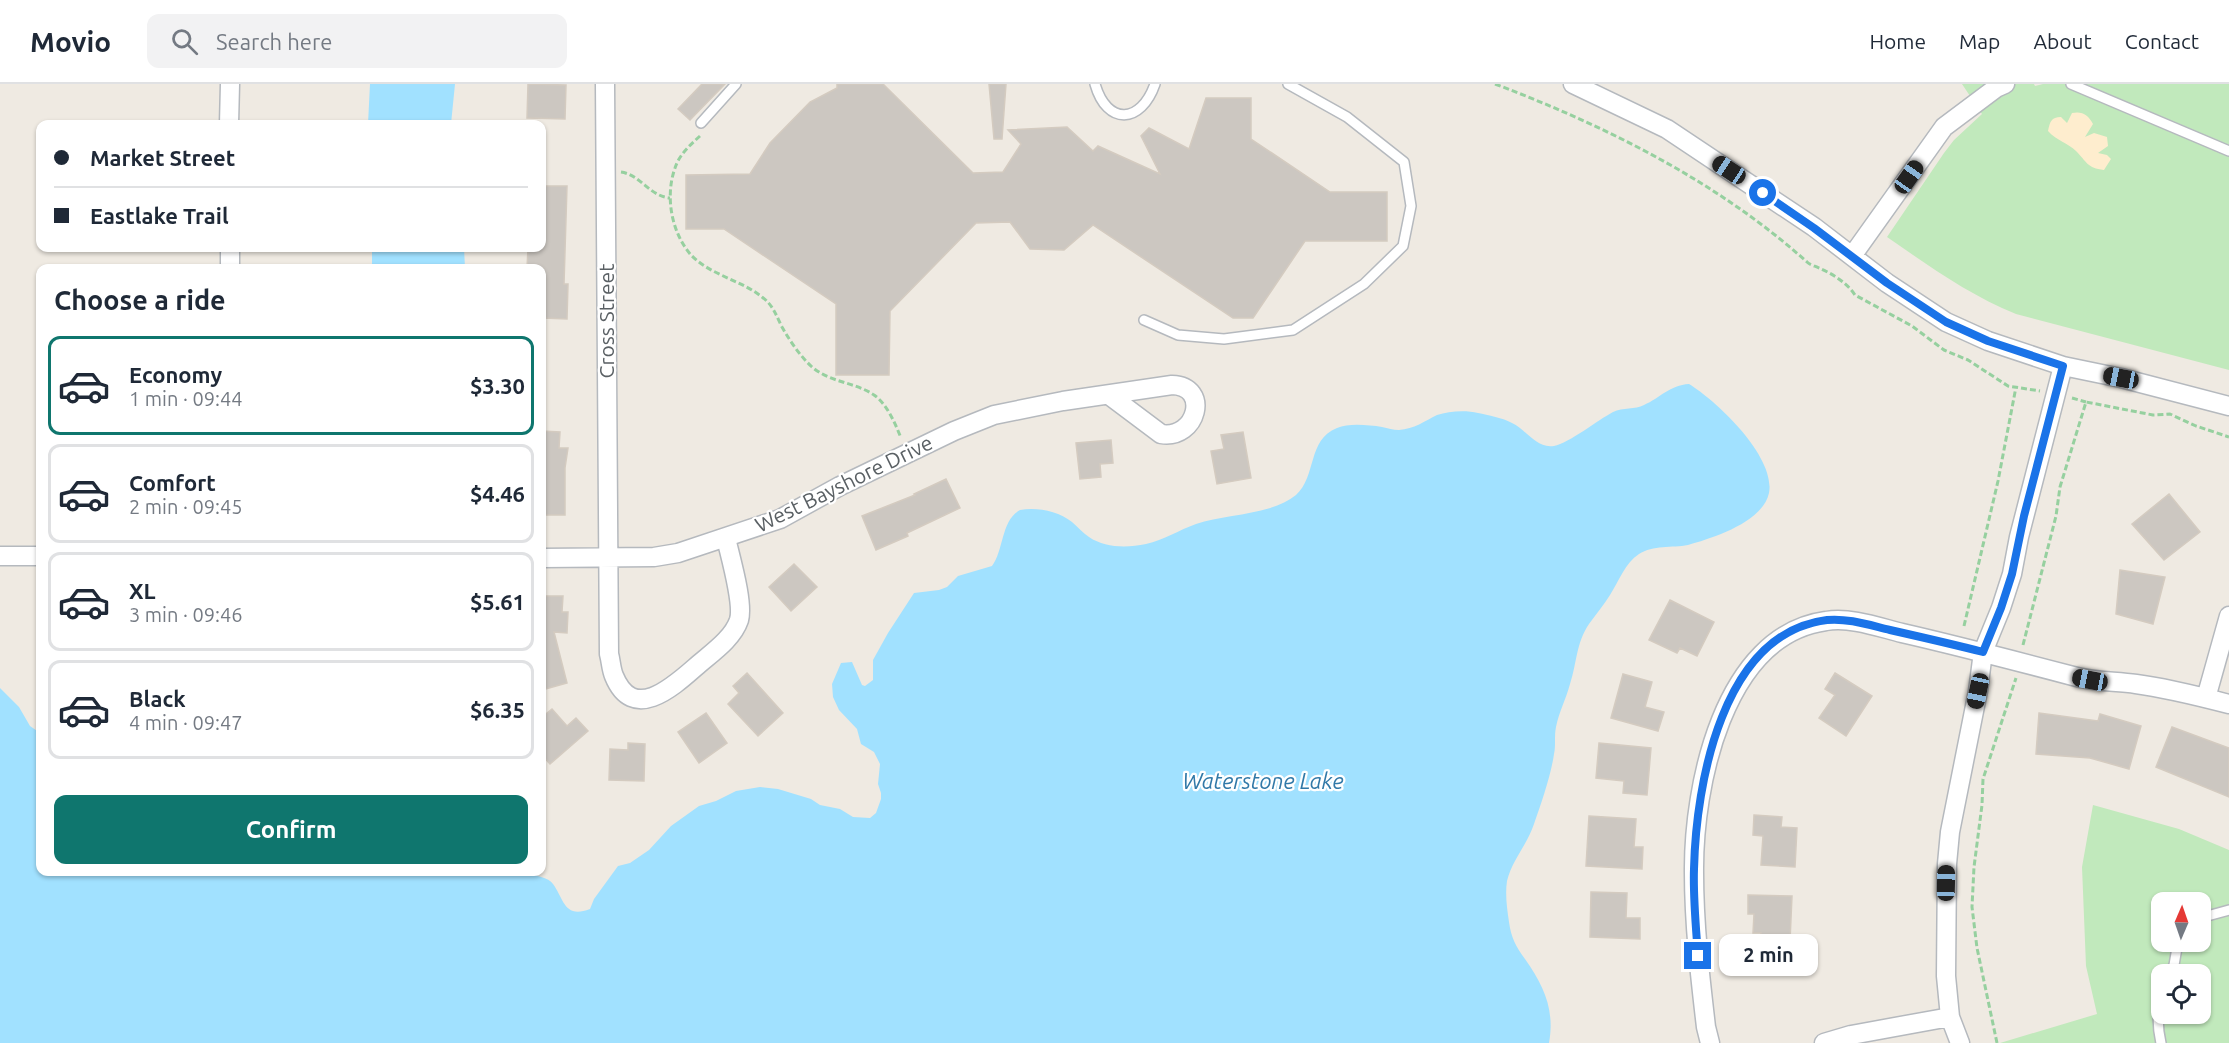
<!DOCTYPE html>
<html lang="en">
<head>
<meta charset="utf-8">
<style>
	:root { --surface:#fff; --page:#f2f2f3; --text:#1f2937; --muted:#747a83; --line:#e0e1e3; --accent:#0f766e }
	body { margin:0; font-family:Ubuntu,sans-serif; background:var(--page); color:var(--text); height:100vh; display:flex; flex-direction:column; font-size:22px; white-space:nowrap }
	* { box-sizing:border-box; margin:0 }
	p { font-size:20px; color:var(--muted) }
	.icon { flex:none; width:33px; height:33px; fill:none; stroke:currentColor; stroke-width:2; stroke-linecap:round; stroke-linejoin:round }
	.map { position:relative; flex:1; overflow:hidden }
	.sheet { position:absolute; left:36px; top:180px; width:510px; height:612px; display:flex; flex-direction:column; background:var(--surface); border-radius:12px; box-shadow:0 2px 4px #0004 }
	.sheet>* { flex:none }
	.guide { position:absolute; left:36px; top:36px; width:510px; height:132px; border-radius:12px; box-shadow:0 2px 4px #0004; display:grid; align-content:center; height:132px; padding:0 18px; background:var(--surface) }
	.needle { width:39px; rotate:2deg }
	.buttons { position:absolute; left:2151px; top:808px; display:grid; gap:12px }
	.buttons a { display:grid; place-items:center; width:60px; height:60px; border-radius:12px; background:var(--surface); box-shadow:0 2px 4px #0004; font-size:30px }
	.end { position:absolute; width:27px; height:27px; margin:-14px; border:8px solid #1a73e8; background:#fff; box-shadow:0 0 0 3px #fff }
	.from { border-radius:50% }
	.bubble { position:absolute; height:42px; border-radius:12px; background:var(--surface); box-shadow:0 2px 4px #0004; font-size:20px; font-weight:700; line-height:42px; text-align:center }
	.car { position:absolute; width:18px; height:36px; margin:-18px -9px; border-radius:8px; box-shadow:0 0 4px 2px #0007; background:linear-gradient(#222 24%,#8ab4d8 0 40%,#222 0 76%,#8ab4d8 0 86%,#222 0) }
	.guide b { display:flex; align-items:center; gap:21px; height:57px; font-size:22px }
	.guide b+b { border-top:2px solid var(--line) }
	.guide i { width:15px; height:15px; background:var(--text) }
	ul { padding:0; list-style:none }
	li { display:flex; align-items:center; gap:18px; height:99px; margin:0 12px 9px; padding:0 6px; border:3px solid var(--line); border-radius:12px }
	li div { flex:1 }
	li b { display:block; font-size:22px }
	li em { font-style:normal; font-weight:700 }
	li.current { border-color:var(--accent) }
	li>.icon { width:54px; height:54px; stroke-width:1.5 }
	h2 { padding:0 18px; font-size:27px; line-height:72px }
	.action { display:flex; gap:12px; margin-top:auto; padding:12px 18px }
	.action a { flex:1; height:69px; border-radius:12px; background:var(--accent); color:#fff; font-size:24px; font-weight:700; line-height:69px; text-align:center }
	header { display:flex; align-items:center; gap:36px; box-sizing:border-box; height:84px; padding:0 30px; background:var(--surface); border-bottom:2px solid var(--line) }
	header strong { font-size:28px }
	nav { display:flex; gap:33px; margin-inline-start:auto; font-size:21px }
	.search { width:420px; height:54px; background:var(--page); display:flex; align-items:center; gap:15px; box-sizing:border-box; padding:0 21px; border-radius:12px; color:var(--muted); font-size:22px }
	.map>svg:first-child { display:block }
	.green { fill:#c1e9bc; fill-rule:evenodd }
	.sand { fill:#feedce }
	.water { fill:#a1e1ff }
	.building { fill:#ccc7c1; stroke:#d4cbc0; stroke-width:1.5 }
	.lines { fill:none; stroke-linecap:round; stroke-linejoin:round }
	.lane-casing { stroke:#b5b9be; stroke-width:12 }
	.street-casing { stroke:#b5b9be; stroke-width:21 }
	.path { stroke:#96d09f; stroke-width:3; stroke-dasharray:6 3; stroke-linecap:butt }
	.lane { stroke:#fff; stroke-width:9 }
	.street { stroke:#fff; stroke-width:18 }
	.route { stroke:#1a73e8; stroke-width:8 }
	.labels { text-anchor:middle; stroke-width:4.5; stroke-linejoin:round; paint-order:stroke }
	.street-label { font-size:21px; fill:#5a6064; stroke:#fff }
	.water-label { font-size:22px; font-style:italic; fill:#3179a8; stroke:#fff }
</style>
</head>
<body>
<header>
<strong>Movio</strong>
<div class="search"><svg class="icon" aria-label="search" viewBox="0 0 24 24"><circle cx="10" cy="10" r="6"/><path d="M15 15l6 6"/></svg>Search here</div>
<nav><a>Home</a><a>Map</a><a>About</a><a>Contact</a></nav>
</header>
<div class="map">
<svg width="2229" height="959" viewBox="0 0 2229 959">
	<rect width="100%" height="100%" fill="#efeae2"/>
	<path class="green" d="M1962,0H2034L2035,2L2043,0H2229V286L2016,230C1969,211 1929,182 1887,153L1944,69L1954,56L1982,30Z
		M2093,721L2179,745L2229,766V959H2000L2097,930L2086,882L2082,783ZM2162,819H2200V858H2162ZM2162,891H2200V930H2162Z"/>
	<path class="sand" d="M2072,29C2083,27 2088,31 2093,40L2085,53L2094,49L2107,53L2108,62L2098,69L2107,71L2111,75L2104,86C2087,84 2087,78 2076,67C2068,59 2057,57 2048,47C2050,38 2051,33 2061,33L2067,39Z"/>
	<path class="water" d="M370,0H455L451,40H368Z
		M372,164H464L465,184H372Z
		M1689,300C1717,317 1776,373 1769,409C1763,438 1713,454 1688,461C1672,464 1653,461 1639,470C1625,479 1619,497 1610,511C1604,521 1596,530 1589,540C1576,559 1577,579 1570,600C1566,615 1559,628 1556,643C1554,652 1556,661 1554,670C1551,691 1541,720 1534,740C1527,761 1512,776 1507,797C1505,810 1507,825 1509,838C1511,853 1516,863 1525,875C1544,902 1555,926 1549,959H0V604L19,623L30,642L40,649V788H527C534,792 549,793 553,800C564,815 564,835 590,825L594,815L618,782L630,779L649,766L671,742L699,722L716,717L736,707L760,703L778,705L811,715L820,721L840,725L853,733L870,734L876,729L881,715V709L878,700L880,680L874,668L861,660L857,645L839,626L833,613L832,600L841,579L852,578L862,601L865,602L873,596V576L888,549L914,509L939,506L947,503L958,492L992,482C1004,466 1001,436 1020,426C1037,423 1058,427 1072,438C1078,443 1083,449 1089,453C1105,464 1127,464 1146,460C1164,456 1179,446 1196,440C1226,430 1272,431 1296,411C1317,392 1307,356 1337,344C1349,339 1368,341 1382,343C1388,344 1393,346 1399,346C1414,345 1425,337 1437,331C1449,327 1466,326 1478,329C1488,331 1503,334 1512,339C1527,346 1536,365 1554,362C1569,359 1598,336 1613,328C1623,323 1635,326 1644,321C1660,314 1670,301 1689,300Z"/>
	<path class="building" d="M528,0L566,1L565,35L527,34Z
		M702,0H725L690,36L678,25Z
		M837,0H883L973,89L1003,88L1021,60L1008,46L1067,43L1093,67L1098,62L1160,90L1141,52L1149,44L1189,65L1206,14H1251V55L1330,108H1387V157H1305L1253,234H1233L1093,141L1064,166L1030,165L1010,138L976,139L890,227L889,291H836V220L724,145H686V91L750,90L770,59L810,18L837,4Z
		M989,0H1006L1002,55H994Z
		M542,102H567L564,200H568L567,235L542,234V184H527L528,164H542Z
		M542,347L560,348L559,364H568L565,384V431H542Z
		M1243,348L1251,394L1217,400L1211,367L1224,365L1221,351Z
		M1111,356L1113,379L1100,380L1101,393L1080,395L1076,359Z
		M946,395L960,424L907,449L908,452L876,466L862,432L915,411L914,410Z
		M2169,410L2200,448L2164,476L2132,440Z
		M794,480L817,503L791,527L769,503Z
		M2120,486L2165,493L2153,540L2116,530Z
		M542,512H563L562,528H568L567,549L554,548L567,599L542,606Z
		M1670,516L1714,538L1697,572L1680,564L1677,569L1649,556Z
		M747,589L783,629L758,652L728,620L739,609L733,602Z
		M1835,589L1872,612L1846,652L1819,634L1835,611L1825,605Z
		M1623,590L1652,598L1645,623L1664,628L1658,647L1611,634Z
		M552,625L567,642L576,634L588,647L550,680L542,671V633Z
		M706,629L727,659L699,679L678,648Z
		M2039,629L2098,637L2100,630L2141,642L2129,685L2090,674L2036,670Z
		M2172,643L2229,664V713L2156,683Z
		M628,659L645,660L644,697L609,696L610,665L628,666Z
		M1599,659L1651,664L1647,711L1623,709L1624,697L1596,694Z
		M1754,731L1782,733L1781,743L1797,744L1795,783L1761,781L1763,752L1753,751Z
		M1589,732L1636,735L1634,763H1643L1642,785L1586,782Z
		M1591,808L1627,809L1626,834H1640V855L1590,853Z
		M1748,811L1792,812L1790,857L1760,856L1761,849H1753L1754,830H1748Z"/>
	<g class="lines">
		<defs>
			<path id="lane" d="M1095,0C1107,42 1141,40 1155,0
				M2071,0L2229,67
				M701,39L736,0
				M1144,236L1178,251L1224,255L1293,246L1364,200L1403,162L1411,122L1404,78L1347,33L1288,0
				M2200,834L2229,826
				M2168,891L2174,881L2178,858
				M2161,959C2157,942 2157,926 2162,909"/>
			<path id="street" d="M605,0L609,570C611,577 611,585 614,592C634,641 676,600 699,580C713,568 733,554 739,536C744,519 730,472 726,454
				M1573,0L1667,45L1814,143L1887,199L1946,238L1988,257L2063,282L2121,294L2229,322
				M229,40L230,0
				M230,164V184
				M1852,172L1944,43L1996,4L2005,0
				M0,472H40
				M542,474L654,473L678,469L780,435L840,402L954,347L994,331L1063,317L1172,301C1211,302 1197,356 1161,350L1109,311
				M2206,614L2229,532
				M1710,959L1706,943C1700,892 1694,840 1694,789C1693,703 1723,551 1826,537C1851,533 1878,543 1902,549C1959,562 2016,577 2073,592C2094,598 2115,597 2136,600C2167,604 2198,612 2229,620
				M1824,959L1851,951L1950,933
				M1960,959L1950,933L1946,892L1947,780L1950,748L1978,607L1983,568L2001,524L2012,490L2019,453L2063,282"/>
		</defs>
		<use href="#lane" class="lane-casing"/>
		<use href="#street" class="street-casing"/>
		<path class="path" d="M1495,0C1606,42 1718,98 1807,178C1810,181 1815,182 1819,184C1833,190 1847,199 1855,211L1912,242L1944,266L1968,276L2008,302L2040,307
			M700,52C690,61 679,71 675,84C665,112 671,148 691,171C710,191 741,196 762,213C773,221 776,231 782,243C790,257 800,272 812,283C831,299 855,298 874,311C887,320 895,339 901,354
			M621,88C641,91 649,112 670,114
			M2072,314L2086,318
			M1964,542L1998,397L2016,303
			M2023,561L2056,432L2060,403L2086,318L2153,331L2170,330L2196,342L2229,353
			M1997,959L1977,864L1972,823L1974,783L1982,721L1983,695L2016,594"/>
		<use href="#lane" class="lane"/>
		<use href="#street" class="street"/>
	</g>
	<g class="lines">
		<path class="route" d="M1698,872C1696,843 1693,814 1694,785C1696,700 1722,549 1827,536C1848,534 1869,541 1890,546C1921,553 1952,560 1983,568L2001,524L2012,490L2024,432L2063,282L1988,257L1946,238L1887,199L1814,144L1763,109"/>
	</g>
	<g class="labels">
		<g class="street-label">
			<text transform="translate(607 237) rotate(-90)" y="7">Cross Street</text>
			<text transform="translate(844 400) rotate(-26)" y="7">West Bayshore Drive</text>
		</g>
		<g class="water-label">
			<text x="1263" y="705">Waterstone Lake</text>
		</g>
	</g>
</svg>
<div class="buttons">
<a><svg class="needle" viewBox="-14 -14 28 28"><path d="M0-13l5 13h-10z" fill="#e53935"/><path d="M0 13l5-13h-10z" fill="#747a83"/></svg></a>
<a><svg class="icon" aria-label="locate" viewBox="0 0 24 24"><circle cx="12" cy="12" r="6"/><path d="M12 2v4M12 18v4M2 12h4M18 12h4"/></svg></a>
</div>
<i class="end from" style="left:1763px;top:109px"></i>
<i class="end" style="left:1698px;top:872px"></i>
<div class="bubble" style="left:1719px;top:850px;width:99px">2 min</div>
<i class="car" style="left:1729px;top:86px;rotate:303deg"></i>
<i class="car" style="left:1909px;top:93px;rotate:35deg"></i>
<i class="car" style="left:2121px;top:294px;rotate:281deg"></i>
<i class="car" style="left:2090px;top:596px;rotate:281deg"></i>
<i class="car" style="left:1978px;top:607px;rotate:192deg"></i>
<i class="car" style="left:1946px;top:799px;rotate:1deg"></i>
<div class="guide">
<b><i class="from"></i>Market Street</b>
<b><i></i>Eastlake Trail</b>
</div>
<section class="sheet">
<h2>Choose a ride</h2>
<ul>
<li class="current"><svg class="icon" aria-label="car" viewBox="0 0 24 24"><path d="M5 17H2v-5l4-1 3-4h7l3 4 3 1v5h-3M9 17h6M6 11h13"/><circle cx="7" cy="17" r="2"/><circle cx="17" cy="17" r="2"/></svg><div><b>Economy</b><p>1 min · 09:44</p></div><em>$3.30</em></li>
<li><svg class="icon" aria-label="car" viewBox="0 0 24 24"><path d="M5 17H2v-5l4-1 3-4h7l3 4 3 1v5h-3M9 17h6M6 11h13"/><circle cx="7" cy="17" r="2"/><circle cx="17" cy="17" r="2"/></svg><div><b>Comfort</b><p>2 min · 09:45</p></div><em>$4.46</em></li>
<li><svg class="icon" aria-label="car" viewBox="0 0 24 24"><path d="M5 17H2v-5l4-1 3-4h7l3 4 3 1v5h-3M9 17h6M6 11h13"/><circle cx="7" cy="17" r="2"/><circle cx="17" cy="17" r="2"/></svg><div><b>XL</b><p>3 min · 09:46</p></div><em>$5.61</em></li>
<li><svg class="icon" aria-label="car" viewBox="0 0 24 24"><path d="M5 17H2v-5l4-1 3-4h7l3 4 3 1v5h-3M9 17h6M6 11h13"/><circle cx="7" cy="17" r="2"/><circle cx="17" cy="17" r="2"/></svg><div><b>Black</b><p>4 min · 09:47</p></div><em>$6.35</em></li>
</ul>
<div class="action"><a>Confirm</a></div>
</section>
</div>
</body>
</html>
